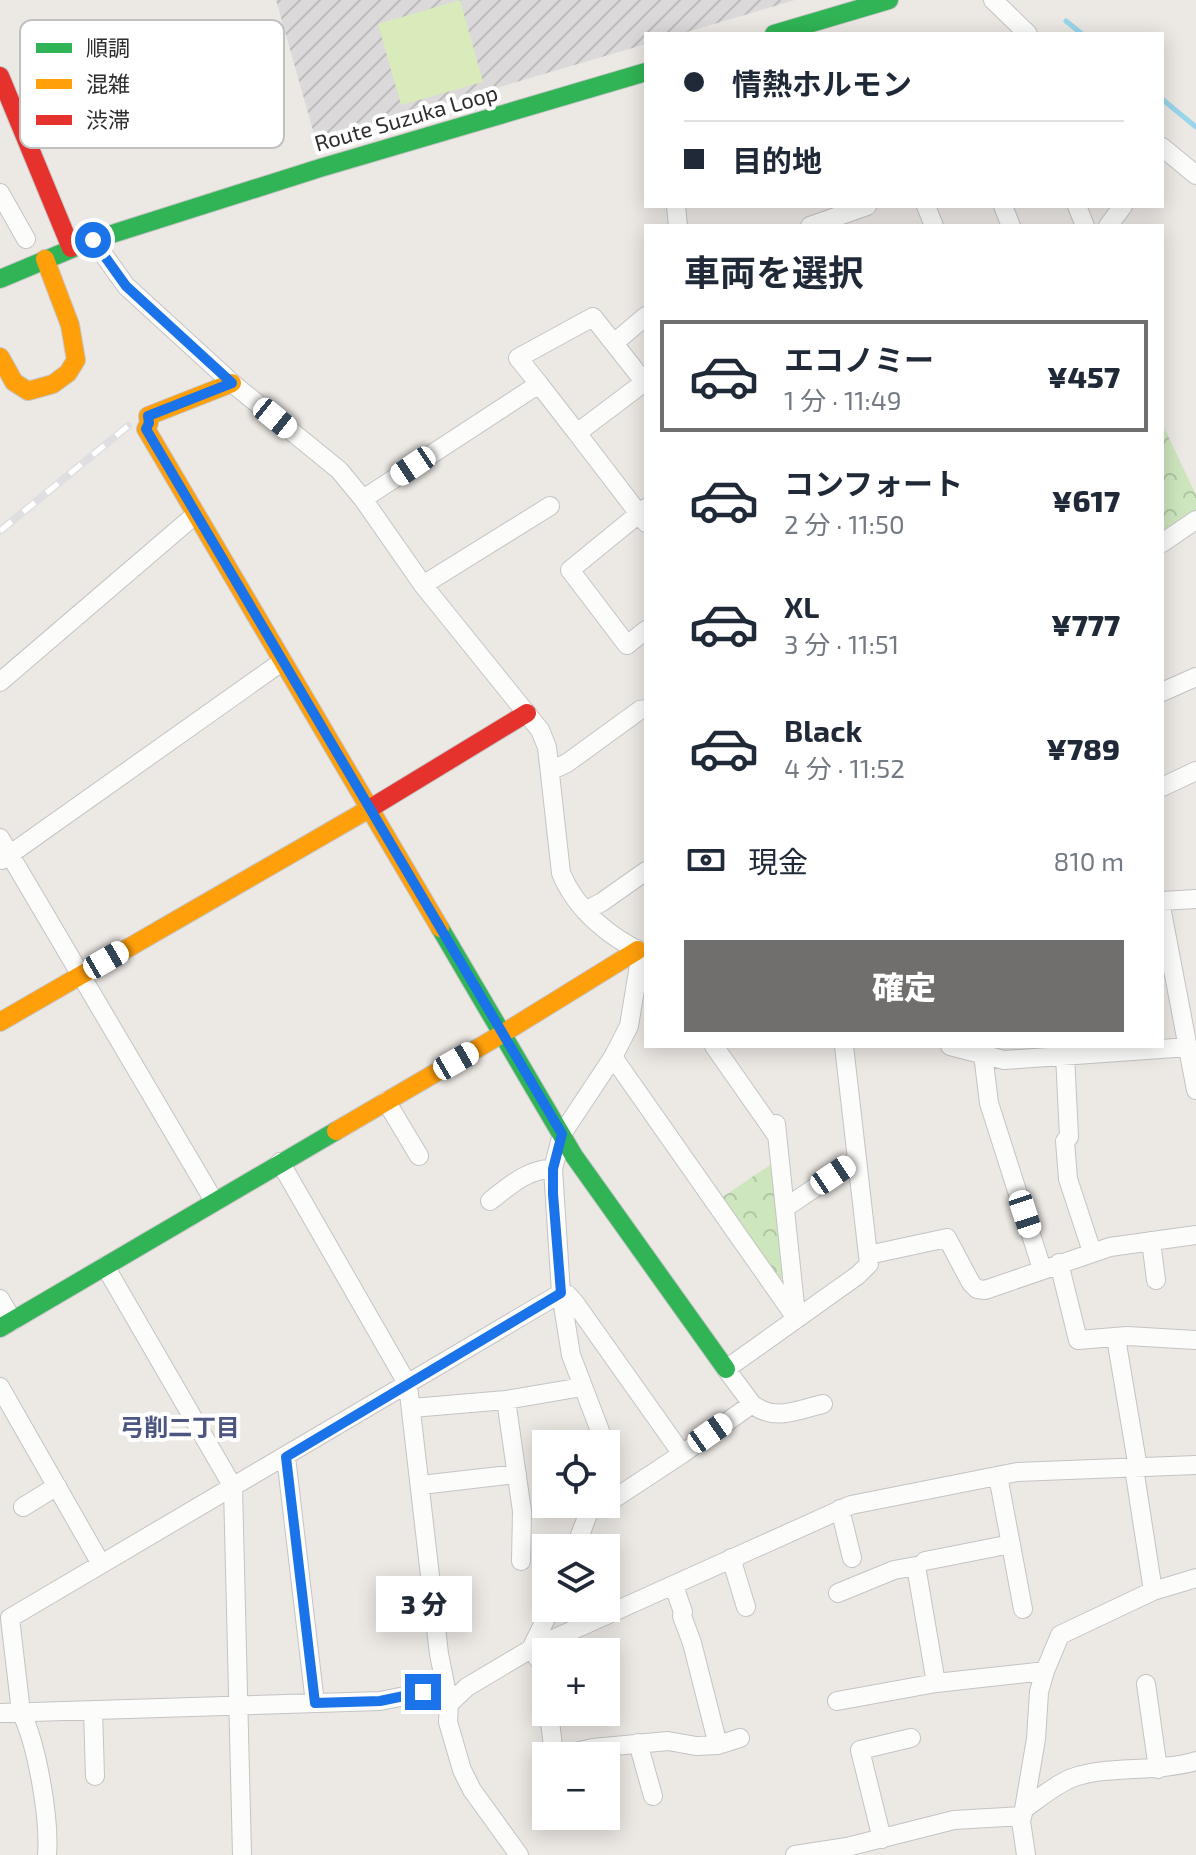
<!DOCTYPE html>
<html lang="ja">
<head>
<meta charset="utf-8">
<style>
	:root { --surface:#fff; --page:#f2f2f3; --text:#1f2937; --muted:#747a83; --line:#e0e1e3; --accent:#706f6e }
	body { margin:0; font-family:"Exo 2","Noto Sans JP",sans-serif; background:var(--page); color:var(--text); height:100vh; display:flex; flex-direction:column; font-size:30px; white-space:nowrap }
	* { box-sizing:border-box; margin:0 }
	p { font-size:26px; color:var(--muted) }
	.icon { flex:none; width:44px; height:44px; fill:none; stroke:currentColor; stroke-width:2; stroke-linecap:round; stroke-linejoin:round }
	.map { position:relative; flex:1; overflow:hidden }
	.side { position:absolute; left:644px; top:224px; width:520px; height:824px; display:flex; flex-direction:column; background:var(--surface); border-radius:0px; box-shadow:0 4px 20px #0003 }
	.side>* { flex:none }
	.guide { position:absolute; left:644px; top:32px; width:520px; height:176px; border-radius:0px; box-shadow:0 4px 20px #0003; display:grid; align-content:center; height:176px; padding:0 40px; background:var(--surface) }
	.controls { position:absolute; left:532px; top:1430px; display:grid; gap:16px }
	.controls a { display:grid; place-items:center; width:88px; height:88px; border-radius:0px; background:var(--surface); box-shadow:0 4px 20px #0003; font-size:40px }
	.end { position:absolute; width:36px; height:36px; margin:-18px; border:10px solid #1a73e8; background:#fff; box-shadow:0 0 0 4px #fff }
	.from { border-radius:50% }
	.bubble { position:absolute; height:56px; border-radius:0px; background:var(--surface); box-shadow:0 4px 20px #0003; font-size:26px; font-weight:800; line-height:56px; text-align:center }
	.car { position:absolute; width:24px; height:48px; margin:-24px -12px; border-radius:10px; box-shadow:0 0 6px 2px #0007; background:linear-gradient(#fff 24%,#345 0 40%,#fff 0 76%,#345 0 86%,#fff 0) }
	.guide b { display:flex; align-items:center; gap:28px; height:76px; font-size:30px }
	.guide b+b { border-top:2px solid var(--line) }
	.guide i { width:20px; height:20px; background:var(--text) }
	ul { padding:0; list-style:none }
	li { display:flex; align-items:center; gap:24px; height:112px; margin:0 16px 12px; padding:0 24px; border:4px solid transparent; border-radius:0px }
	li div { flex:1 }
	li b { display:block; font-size:30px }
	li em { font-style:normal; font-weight:800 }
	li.current { border-color:var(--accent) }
	li>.icon { width:72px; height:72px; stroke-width:1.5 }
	h2 { padding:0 40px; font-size:36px; line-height:96px }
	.pay { display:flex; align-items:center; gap:20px; height:88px; padding:0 40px; font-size:30px }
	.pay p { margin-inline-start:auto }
	.cta { display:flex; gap:16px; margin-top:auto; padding:16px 40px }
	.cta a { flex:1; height:92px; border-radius:0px; background:var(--accent); color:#fff; font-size:32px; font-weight:800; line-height:92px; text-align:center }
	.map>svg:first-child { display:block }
	.industrial { fill:url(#industrial-furrows) }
	.park { fill:url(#park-crowns) }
	.pitch { fill:#d9eabb }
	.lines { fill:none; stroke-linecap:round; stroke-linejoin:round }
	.stream { stroke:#99d6ec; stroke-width:5 }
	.street-casing { stroke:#c5c4c5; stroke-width:20 }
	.fast-casing { stroke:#c5c4c5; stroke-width:20 }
	.slow-casing { stroke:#c5c4c5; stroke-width:20 }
	.jam-casing { stroke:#c5c4c5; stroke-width:20 }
	.street { stroke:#fcfcfb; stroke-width:18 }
	.fast { stroke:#30b455; stroke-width:18 }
	.slow { stroke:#ff9f0a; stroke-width:18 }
	.jam { stroke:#e5322d; stroke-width:18 }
	.rail-casing { stroke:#dfdfe1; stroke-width:8 }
	.rail { stroke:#fff; stroke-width:5; stroke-dasharray:15; stroke-linecap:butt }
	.route { stroke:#1a73e8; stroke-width:10 }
	.labels { text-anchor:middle; stroke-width:8; stroke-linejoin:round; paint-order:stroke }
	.street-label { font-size:22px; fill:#2e2e2e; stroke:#fff }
	.neighbourhood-label { font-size:24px; font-weight:bold; fill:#4d5680; stroke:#fff }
	.key { fill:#fff; stroke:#c0c0c0; stroke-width:2 }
	.key-label { font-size:22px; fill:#2e2e2e }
</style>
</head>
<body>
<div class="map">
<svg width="1196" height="1855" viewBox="0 0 1196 1855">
	<defs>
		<pattern id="industrial-furrows" width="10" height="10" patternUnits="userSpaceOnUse" patternTransform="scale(2)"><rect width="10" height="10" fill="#dcd9db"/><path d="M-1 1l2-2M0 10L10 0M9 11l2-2" fill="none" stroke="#bdbbbc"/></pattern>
		<pattern id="park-crowns" width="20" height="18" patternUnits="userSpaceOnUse" patternTransform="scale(2)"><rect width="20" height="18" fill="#cee6be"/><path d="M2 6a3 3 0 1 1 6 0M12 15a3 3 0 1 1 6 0" fill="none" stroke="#b1c6a4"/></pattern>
	</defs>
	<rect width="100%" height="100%" fill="#ece8e4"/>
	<path class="industrial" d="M276,0H795L680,34H646V44L316,141Z"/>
	<path class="park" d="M1162,423L1196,495V510L1162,536Z
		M773,1163L784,1277L778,1281L721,1198Z"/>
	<path class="pitch" d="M460,0L483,82L401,105L378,24Z"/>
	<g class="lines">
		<path class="stream" d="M1066,21L1082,34
			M1162,99L1196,127"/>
		<defs>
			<path id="street" d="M993,0L1028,34
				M1162,147L1196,175
				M0,193L26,239
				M676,206L678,226
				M926,206L934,226
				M1003,206L1011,226
				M1077,206L1085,226
				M810,226L867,206
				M1108,226L1123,206
				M93,240L126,286L232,383L339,470L363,499L423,585L540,730L547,747L561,873C576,910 610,938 646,954
				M614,343L646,316
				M539,384L518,358L593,317L646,384
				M577,433L646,523
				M363,499L539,384L577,433L646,381
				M646,508L570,570L627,645L646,630
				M1162,543L1196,520
				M423,585L550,506
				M0,682L195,515
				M1162,692L1196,677
				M550,771L567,763L640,710L646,709
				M1162,787L1196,771
				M0,838L214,1201
				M2,860L283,661
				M1162,901L1196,899
				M585,911L602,902L646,871
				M1162,912L1196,1090
				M714,1046L777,1136
				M950,1046L1004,1060L1189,1047
				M982,1046L989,1103L1042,1269
				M1065,1055L1069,1137L1065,1141L1068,1179L1092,1252
				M613,1057L796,1318
				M386,1101L419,1156
				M776,1124L796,1315
				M280,1162L408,1385L439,1654L449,1704L448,1722L462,1770L472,1790L519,1855
				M490,1201C509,1186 529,1168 553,1169
				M785,1208L857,1159
				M1151,1241L1156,1280
				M868,1255L947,1238L971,1283L977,1289L985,1290L1110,1247L1196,1235
				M1059,1263L1078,1340L1127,1336L1196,1340
				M105,1266L233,1487L242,1855
				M561,1293L568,1295L575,1303L682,1454
				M0,1299L13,1321
				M1116,1338L1138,1468
				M0,1387L101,1564
				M506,1400L522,1511L521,1561
				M752,1404C775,1422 796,1410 823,1404
				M412,1408L506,1400L582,1387
				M605,1444L571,1355L561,1293L553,1169L562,1134L613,1057L629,1026L639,965L638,950
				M286,1457L315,1703
				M1134,1468L1153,1591
				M998,1476L1023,1609
				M421,1485L517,1474
				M606,1504L682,1454L752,1404L726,1369L858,1275L869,1264L844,1046
				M23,1507L57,1486
				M840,1509L852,1558
				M575,1548L592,1504
				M731,1558L746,1607
				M925,1561L1011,1544
				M674,1586L683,1612L682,1616L692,1643L718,1745
				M838,1593L894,1570L916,1566L936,1683
				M531,1649L551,1608
				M531,1649L544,1667L546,1683
				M1146,1684L1158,1769
				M837,1701L936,1683L1045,1671L1060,1635L1153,1591L1196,1578
				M449,1704L467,1687L531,1649L851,1505L1017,1472L1196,1465
				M93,1710L95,1776
				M549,1712L554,1756
				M0,1713L380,1701L445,1688
				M638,1743L653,1796
				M557,1756L593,1748L668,1741L696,1746L718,1745L740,1738
				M1024,1809L1036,1739L1039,1692L1045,1671
				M882,1839L860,1750L911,1738
				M47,1855C50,1819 37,1744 21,1712L10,1618L561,1293
				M795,1855L847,1847L954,1820L1021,1816
				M1026,1855L1021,1821L1024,1809C1039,1799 1054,1785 1072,1778C1106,1765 1156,1773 1196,1761"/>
			<path id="fast" d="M774,34L889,0
				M0,279L93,240L320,168L646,72
				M440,928L574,1156L726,1369
				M0,1328L336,1131"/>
			<path id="slow" d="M0,357L14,382L28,391L53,384L68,373L76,360L70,325L45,259
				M232,383L148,416L149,423L146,429L440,928
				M0,1022L374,806
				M336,1131L502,1034L638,950"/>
			<path id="jam" d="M0,76L71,248
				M374,806L527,713"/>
		</defs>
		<use href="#street" class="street-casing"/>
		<use href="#fast" class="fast-casing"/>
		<use href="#slow" class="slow-casing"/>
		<use href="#jam" class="jam-casing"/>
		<use href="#street" class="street"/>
		<use href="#fast" class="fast"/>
		<use href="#slow" class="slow"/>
		<use href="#jam" class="jam"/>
		<defs>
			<path id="rail" d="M0,531L128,426"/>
		</defs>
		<use href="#rail" class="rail-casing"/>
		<use href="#rail" class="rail"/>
	</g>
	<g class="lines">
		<path class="route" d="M93,240L126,286L232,383L148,416L149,423L146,429L562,1134L553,1169V1194L561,1293L286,1457L315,1703L380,1701L423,1692"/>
	</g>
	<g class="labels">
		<g class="street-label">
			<text transform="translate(406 118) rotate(-16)" y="8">Route Suzuka Loop</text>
		</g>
		<g class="neighbourhood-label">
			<text x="180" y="1436">弓削二丁目</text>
		</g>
	</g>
	<rect x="20" y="20" width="264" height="128" rx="12" class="key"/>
	<rect x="36" y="43" width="36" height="10" fill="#30b455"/>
	<rect x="36" y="79" width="36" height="10" fill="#ff9f0a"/>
	<rect x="36" y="115" width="36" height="10" fill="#e5322d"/>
	<g class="key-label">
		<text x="86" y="56">順調</text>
		<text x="86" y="92">混雑</text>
		<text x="86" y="128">渋滞</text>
	</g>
</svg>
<div class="controls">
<a><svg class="icon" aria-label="locate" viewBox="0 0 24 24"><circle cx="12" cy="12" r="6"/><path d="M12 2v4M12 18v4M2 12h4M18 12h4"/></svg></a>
<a><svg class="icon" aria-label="layers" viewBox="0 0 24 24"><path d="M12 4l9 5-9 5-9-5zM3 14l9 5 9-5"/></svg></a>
<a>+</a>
<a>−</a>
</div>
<i class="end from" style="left:93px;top:240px"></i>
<i class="end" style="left:423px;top:1692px"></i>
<div class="bubble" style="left:376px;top:1576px;width:96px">3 分</div>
<i class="car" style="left:275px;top:418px;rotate:129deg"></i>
<i class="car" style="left:413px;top:466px;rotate:236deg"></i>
<i class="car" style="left:106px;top:960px;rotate:60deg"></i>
<i class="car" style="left:456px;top:1061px;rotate:60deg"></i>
<i class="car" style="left:833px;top:1175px;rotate:56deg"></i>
<i class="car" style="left:1025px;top:1214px;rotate:162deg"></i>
<i class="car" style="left:710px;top:1433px;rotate:55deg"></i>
<div class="guide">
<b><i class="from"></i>情熱ホルモン</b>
<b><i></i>目的地</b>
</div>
<section class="side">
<h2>車両を選択</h2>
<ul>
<li class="current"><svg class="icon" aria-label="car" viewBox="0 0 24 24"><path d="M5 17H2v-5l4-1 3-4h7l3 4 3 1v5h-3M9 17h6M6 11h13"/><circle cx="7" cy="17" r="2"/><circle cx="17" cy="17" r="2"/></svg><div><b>エコノミー</b><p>1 分 · 11:49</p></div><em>¥457</em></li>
<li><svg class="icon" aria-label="car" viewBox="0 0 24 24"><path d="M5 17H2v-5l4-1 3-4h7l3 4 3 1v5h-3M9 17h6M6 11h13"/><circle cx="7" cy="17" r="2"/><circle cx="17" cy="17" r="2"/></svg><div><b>コンフォート</b><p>2 分 · 11:50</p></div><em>¥617</em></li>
<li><svg class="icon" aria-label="car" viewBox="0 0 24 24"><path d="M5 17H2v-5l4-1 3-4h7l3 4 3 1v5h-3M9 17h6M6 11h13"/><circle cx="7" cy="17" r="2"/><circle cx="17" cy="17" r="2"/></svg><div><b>XL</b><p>3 分 · 11:51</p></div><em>¥777</em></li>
<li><svg class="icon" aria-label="car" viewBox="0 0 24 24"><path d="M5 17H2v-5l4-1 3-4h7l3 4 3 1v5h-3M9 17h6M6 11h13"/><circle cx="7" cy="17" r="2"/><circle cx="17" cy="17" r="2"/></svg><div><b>Black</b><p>4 分 · 11:52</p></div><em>¥789</em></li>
</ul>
<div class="pay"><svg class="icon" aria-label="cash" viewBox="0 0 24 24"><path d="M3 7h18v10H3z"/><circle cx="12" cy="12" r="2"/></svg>現金<p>810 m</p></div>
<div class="cta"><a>確定</a></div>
</section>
</div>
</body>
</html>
